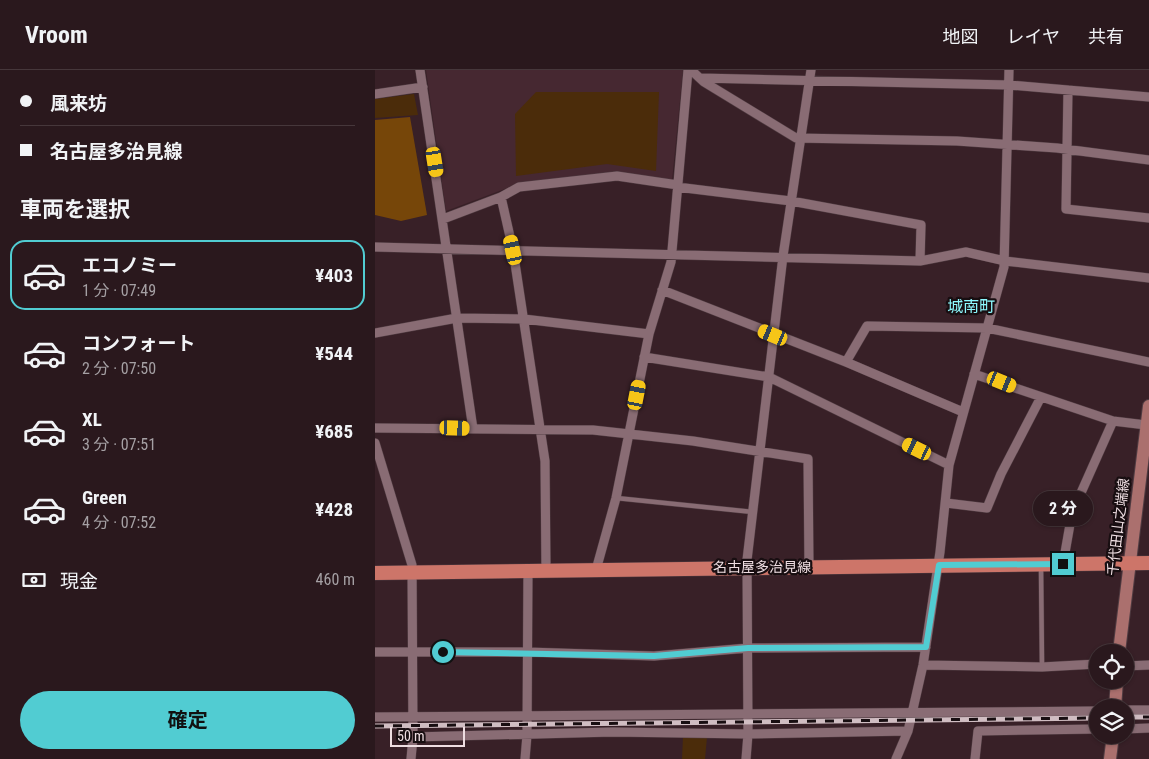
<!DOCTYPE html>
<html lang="ja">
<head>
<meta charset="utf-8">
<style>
	:root { --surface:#2a181d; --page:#36252a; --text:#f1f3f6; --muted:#a5a0a4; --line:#46373b; --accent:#51ccd2 }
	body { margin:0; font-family:"Roboto Condensed","Noto Sans JP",sans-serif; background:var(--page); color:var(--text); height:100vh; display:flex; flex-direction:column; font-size:19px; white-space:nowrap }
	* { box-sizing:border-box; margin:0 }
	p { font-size:16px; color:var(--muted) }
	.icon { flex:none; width:28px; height:28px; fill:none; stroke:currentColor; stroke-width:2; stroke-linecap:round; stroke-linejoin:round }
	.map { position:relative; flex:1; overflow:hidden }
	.drawer { display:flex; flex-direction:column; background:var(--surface); width:375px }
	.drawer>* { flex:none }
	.banner { display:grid; align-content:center; height:110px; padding:0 20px; background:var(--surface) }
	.buttons { position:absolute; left:714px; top:574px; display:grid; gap:10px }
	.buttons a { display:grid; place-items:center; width:45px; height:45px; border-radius:50%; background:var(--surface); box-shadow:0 1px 4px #0004,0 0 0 1px var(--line); font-size:25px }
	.scale { position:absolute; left:15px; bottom:12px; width:75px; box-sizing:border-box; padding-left:5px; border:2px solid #eedde1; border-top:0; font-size:14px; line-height:18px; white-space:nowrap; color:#eedde1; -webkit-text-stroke:4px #180e11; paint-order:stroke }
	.end { position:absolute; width:22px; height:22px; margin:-11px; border:6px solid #51ccd2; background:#111; box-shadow:0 0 0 2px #111 }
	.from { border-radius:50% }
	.bubble { position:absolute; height:35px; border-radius:18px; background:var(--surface); box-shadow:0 1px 4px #0004,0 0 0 1px var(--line); font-size:16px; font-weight:700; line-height:35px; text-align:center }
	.car { position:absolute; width:15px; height:30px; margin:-15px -8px; border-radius:6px; box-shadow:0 0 4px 1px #0007; background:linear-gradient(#f5c518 24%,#345 0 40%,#f5c518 0 76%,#345 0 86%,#f5c518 0) }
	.banner b { display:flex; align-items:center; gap:18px; height:48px; font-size:19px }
	.banner b+b { border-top:1px solid var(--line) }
	.banner i { width:12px; height:12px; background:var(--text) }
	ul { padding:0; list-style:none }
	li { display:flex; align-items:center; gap:15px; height:70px; margin:0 10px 8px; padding:0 10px; border:2px solid transparent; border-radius:15px }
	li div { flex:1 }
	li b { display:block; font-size:19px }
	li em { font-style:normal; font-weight:700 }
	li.selected { border-color:var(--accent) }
	li>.icon { width:45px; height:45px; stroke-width:1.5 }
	h2 { padding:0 20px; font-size:22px; line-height:60px }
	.pay { display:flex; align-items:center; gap:12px; height:55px; padding:0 20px; font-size:19px }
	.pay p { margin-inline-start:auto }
	.action { display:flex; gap:10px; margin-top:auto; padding:10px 20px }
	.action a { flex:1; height:58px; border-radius:30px; background:var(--accent); color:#111; font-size:20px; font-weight:700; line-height:58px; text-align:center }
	header { display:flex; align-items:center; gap:30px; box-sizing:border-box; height:70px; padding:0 25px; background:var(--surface); border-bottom:1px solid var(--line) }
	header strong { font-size:24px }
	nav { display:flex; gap:28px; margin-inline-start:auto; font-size:18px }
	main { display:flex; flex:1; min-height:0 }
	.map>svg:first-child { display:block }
	.built { fill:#462831 }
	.green { fill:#4b2c0a }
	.forest { fill:#764609 }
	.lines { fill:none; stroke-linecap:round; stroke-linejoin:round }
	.lane-casing { stroke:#503c42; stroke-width:5.5 }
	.street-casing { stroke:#503c42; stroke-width:10 }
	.secondary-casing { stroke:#503c42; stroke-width:14 }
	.primary-casing { stroke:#503c42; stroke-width:15 }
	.lane { stroke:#896c74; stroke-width:4.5 }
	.street { stroke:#896c74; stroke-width:9 }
	.secondary { stroke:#ab706e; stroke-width:12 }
	.primary { stroke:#cd7569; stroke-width:14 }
	.rail-casing { stroke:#d0bdc2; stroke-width:5 }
	.rail { stroke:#180e11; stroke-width:3; stroke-dasharray:9; stroke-linecap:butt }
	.route { stroke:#51ccd2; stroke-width:6 }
	.labels { text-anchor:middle; stroke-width:4.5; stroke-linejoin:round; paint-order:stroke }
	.street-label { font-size:14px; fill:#eedde1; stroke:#180e11 }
	.quarter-label { font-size:16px; fill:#8df9fe; stroke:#180e11 }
</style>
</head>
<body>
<header>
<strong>Vroom</strong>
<nav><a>地図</a><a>レイヤ</a><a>共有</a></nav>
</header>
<main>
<section class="drawer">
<div class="banner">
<b><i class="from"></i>風来坊</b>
<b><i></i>名古屋多治見線</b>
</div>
<h2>車両を選択</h2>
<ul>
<li class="selected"><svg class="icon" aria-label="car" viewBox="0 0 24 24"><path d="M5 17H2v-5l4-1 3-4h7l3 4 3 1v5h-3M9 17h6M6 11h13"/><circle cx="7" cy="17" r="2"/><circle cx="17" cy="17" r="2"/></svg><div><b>エコノミー</b><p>1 分 · 07:49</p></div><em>¥403</em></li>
<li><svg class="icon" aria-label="car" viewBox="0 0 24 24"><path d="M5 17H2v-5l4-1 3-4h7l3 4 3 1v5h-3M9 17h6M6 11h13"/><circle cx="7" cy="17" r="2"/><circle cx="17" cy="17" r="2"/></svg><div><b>コンフォート</b><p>2 分 · 07:50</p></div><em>¥544</em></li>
<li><svg class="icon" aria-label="car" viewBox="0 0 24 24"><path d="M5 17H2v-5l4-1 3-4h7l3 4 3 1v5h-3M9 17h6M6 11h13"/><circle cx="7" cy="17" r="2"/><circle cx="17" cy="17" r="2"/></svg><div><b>XL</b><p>3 分 · 07:51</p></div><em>¥685</em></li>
<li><svg class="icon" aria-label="car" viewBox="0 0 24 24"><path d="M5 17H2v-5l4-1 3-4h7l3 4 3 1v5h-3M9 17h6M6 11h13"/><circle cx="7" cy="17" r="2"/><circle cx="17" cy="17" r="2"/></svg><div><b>Green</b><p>4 分 · 07:52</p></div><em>¥428</em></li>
</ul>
<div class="pay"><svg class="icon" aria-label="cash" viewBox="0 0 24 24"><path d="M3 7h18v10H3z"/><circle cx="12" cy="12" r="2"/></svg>現金<p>460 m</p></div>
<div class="action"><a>確定</a></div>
</section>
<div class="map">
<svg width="774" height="689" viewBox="0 0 774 689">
	<rect width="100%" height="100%" fill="#382027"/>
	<path class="built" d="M51,0H308L297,111L242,103L143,114L71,141Z"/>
	<path class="green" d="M161,22H284L281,101L232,94L141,106L140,44Z
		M39,24L43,45L0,48V29Z
		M308,667H332L330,689H307Z"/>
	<path class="forest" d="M35,47L52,145L26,151L0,145V50Z"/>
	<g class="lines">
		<defs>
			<path id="lane" d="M241,428L378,442
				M666,496L667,597"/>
			<path id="street" d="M45,0L98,359
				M316,0L329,12L421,68L582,71L682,78L774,90
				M325,8L634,15L774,27
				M693,20L691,139L774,148
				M0,24L48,17
				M302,117L416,131L546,155L545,191
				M126,127L138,180L170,391L171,500
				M68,149L126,127L144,117L242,106L303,115
				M0,177L545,191L591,182L630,191L774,208
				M287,220L471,292L588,342
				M0,263L82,248L149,249L274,264
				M269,287L394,307L574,395
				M471,292L492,256L612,258L774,292
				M599,304L738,351L771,355
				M0,358L218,360L318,371L433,389L434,497
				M0,373L37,495L38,667L36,689
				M571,433L612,438L626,404L666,327
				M688,494L697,443L738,351
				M221,500L241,428L274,264L296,192L313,0
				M0,582H152L279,586L373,578L551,577
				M548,595L667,597L722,594
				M750,596L774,595
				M750,640H774
				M0,647L722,641
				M750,659L774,658
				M38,667L238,662L373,664L533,661
				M150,689L152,665L153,501
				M371,689L373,664L372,490L408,186L436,0
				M521,689L533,661L548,595L565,482L574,395L629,197L634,0
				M600,689L603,661L722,659"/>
			<path id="secondary" d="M744,582L774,336
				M740,638L742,610
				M735,689L738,665"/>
			<path id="primary" d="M0,503L774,493"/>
		</defs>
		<use href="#lane" class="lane-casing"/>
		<use href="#street" class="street-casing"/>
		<use href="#secondary" class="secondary-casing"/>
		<use href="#primary" class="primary-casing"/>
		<use href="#lane" class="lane"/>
		<use href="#street" class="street"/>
		<use href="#secondary" class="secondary"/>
		<use href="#primary" class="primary"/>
		<defs>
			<path id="rail" d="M750,647H774
				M0,656L722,648"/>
		</defs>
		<use href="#rail" class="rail-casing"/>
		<use href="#rail" class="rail"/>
	</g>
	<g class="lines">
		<path class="route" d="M68,582L279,586L373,578L551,577L564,495L688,494"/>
	</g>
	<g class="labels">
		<g class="street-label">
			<text transform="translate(743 457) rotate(-83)" y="5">千代田山之端線</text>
			<text x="387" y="502">名古屋多治見線</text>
		</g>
		<g class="quarter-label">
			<text x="596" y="242">城南町</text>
		</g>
	</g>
</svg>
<div class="buttons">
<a><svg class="icon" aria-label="locate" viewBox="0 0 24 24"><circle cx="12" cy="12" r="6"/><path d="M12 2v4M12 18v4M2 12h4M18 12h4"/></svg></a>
<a><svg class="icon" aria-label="layers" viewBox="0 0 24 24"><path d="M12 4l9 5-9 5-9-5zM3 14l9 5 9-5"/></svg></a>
</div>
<div class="scale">50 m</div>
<i class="end from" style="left:68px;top:582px"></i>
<i class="end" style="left:688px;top:494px"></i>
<div class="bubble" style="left:658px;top:421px;width:60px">2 分</div>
<i class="car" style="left:60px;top:92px;rotate:171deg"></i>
<i class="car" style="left:138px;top:180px;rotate:348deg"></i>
<i class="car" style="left:398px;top:265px;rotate:292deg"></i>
<i class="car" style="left:627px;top:312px;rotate:112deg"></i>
<i class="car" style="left:262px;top:325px;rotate:11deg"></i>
<i class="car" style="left:80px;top:358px;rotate:92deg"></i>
<i class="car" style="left:542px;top:379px;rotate:296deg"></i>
</div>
</main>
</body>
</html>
